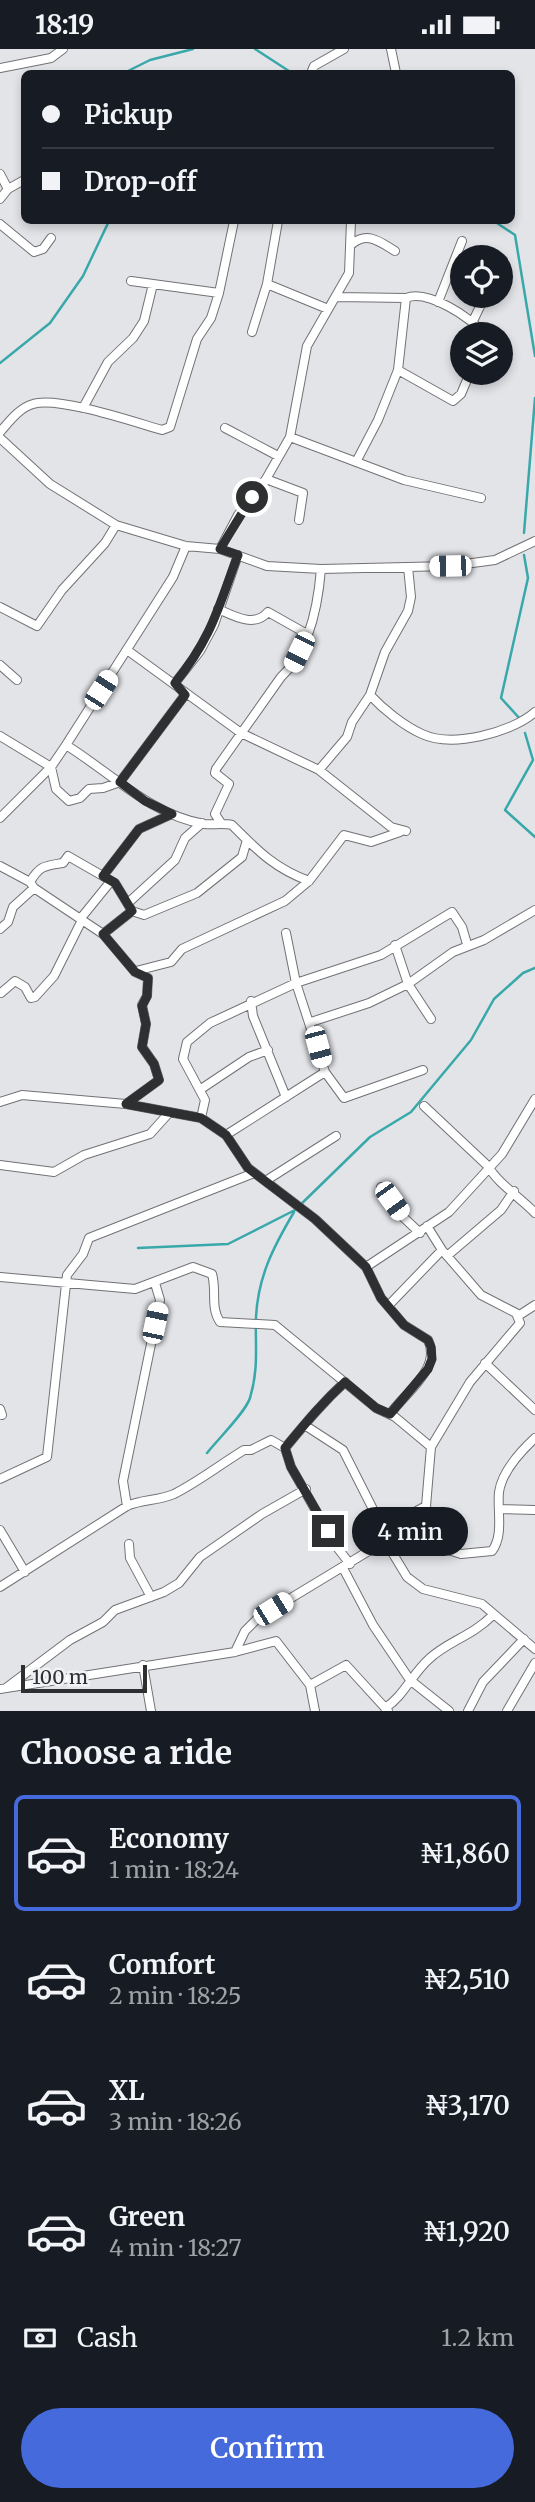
<!DOCTYPE html>
<html lang="en">
<head>
<meta charset="utf-8">
<style>
	:root { --surface:#171b24; --page:#242831; --text:#f1f3f6; --muted:#9ea1a6; --line:#363941; --accent:#456adc }
	body { margin:0; font-family:Merriweather,serif; background:var(--page); color:var(--text); height:100vh; display:flex; flex-direction:column; font-size:26px; white-space:nowrap }
	* { box-sizing:border-box; margin:0 }
	p { font-size:23px; color:var(--muted) }
	.icon { flex:none; width:38px; height:38px; fill:none; stroke:currentColor; stroke-width:2; stroke-linecap:round; stroke-linejoin:round }
	.map { position:relative; height:1662px; overflow:hidden }
	.drawer { display:flex; flex-direction:column; background:var(--surface); flex:1 }
	.drawer>* { flex:none }
	.top-card { position:absolute; left:21px; top:21px; width:494px; height:154px; border-radius:10px; box-shadow:0 4px 10px #0003; display:grid; align-content:center; height:154px; padding:0 21px; background:var(--surface) }
	.tools { position:absolute; left:450px; top:196px; display:grid; gap:14px }
	.tools a { display:grid; place-items:center; width:63px; height:63px; border-radius:50%; background:var(--surface); box-shadow:0 4px 10px #0003; font-size:35px }
	.scale { position:absolute; left:21px; bottom:18px; width:126px; box-sizing:border-box; padding-left:7px; border:4px solid #2e2f30; border-top:0; font-size:19px; line-height:24px; white-space:nowrap; color:#2e2f30; -webkit-text-stroke:5px #f0f2f5; paint-order:stroke }
	.end { position:absolute; width:32px; height:32px; margin:-16px; border:9px solid #2e2f30; background:#fff; box-shadow:0 0 0 4px #fff }
	.from { border-radius:50% }
	.bubble { position:absolute; height:49px; border-radius:24px; background:var(--surface); box-shadow:0 4px 10px #0003; font-size:23px; font-weight:600; line-height:49px; text-align:center }
	.car { position:absolute; width:21px; height:42px; margin:-21px -10px; border-radius:9px; box-shadow:0 0 5px 2px #0007; background:linear-gradient(#fff 24%,#345 0 40%,#fff 0 76%,#345 0 86%,#fff 0) }
	.top-card b { display:flex; align-items:center; gap:24px; height:66px; font-size:26px }
	.top-card b+b { border-top:2px solid var(--line) }
	.top-card i { width:18px; height:18px; background:var(--text) }
	ul { padding:0; list-style:none }
	li { display:flex; align-items:center; gap:21px; height:116px; margin:0 14px 10px; padding:0 7px; border:4px solid transparent; border-radius:10px }
	li div { flex:1 }
	li b { display:block; font-size:26px }
	li em { font-style:normal; font-weight:600 }
	li.on { border-color:var(--accent) }
	li>.icon { width:63px; height:63px; stroke-width:1.5 }
	h2 { padding:0 21px; font-size:32px; line-height:84px }
	.pay { display:flex; align-items:center; gap:18px; height:77px; padding:0 21px; font-size:26px }
	.pay p { margin-inline-start:auto }
	.cta { display:flex; gap:14px; margin-top:auto; padding:14px 21px }
	.cta a { flex:1; height:80px; border-radius:42px; background:var(--accent); color:#fff; font-size:28px; font-weight:600; line-height:80px; text-align:center }
	.status { display:flex; justify-content:space-between; align-items:center; height:49px; padding:0 35px; background:var(--surface); direction:ltr }
	.status svg { height:19px; fill:currentColor }
	.map>svg:first-child { display:block }
	.lines { fill:none; stroke-linecap:round; stroke-linejoin:round }
	.stream { stroke:#39a8aa; stroke-width:2.5 }
	.street-casing { stroke:#717275; stroke-width:10 }
	.street { stroke:#fff; stroke-width:8 }
	.route { stroke:#2e2f30; stroke-width:9 }
</style>
</head>
<body>
<div class="status"><b>18:19</b><svg viewBox="0 0 49 12"><path d="M0 12V9h3v3zM5 12V6h3v6zM10 12V3h3v9zM15 12V0h3v12zM26 1h20v11H26zM47 4h2v5h-2z"/></svg></div>
<div class="map">
<svg width="535" height="1662" viewBox="0 0 535 1662">
	<rect width="100%" height="100%" fill="#e3e4e8"/>
	<g class="lines">
		<path class="stream" d="M255,0L292,24
			M124,24L150,11L193,0
			M494,172L515,186L535,307
			M0,314L50,274L83,227L109,172
			M524,484L535,349
			M521,671L501,649L528,529L524,506
			M525,684L533,711L505,761L535,788
			M138,1199L228,1195L295,1161L370,1088L411,1063L471,991L494,950L523,924L535,919
			M207,1404C218,1390 245,1364 250,1349C259,1319 255,1297 256,1268C258,1227 274,1197 294,1163"/>
		<defs>
			<path id="street" d="M391,0L396,24
				M0,19L51,9L63,0
				M311,24L314,17L344,0
				M0,125L8,140L0,150
				M8,140L24,131
				M278,172L267,235L328,260
				M0,175L34,203L43,200L51,189
				M352,195C368,182 380,193 395,202
				M500,216L503,211
				M131,232L219,244
				M337,248L406,249
				M438,253L462,192
				M473,272L485,247
				M252,283L267,235
				M398,321L453,352L461,345L470,324
				M83,359L108,313L133,289L144,272L153,235
				M225,379L278,407
				M0,383C9,373 19,359 33,355C58,347 134,373 162,381L170,378L197,290L211,269L219,244L234,172
				M290,388L404,431L481,449
				M0,389L50,435L116,476L186,497L220,500L267,517L321,520L450,517L495,511L535,492
				M356,413L378,371L398,321L406,249C427,240 471,268 484,285
				M266,430L303,444L299,471
				M220,500L238,466L266,430L290,388L307,297L349,224L351,172
				M0,558L37,577L62,541L105,494L116,476
				M218,560C234,567 254,579 268,563L307,585
				M127,601L241,684L319,721L391,778L406,782
				M0,616L17,631
				M175,634L200,602L214,576L238,506
				M370,646C383,660 404,677 422,685C452,699 511,684 535,663
				M0,687L51,718L56,740L69,752L80,749L89,740L103,739L120,733L185,646
				M66,696C111,724 151,766 204,775C213,776 223,774 232,776C257,801 274,819 309,832
				M319,721L347,688L352,673L370,646L385,603L408,562L411,548L408,518
				M0,769L51,718L66,696L173,528L186,497
				M221,774L215,765L229,735L215,724L216,720L281,628C309,603 318,557 321,520
				M0,817L30,833L34,839L103,885L135,923L148,929L147,947L142,956L146,975L142,998L154,1015L159,1031L126,1055
				M103,827L139,780L172,765
				M30,833C40,816 45,817 63,814L68,807L115,834L132,862
				M128,854L175,811L185,789L202,774
				M81,869L111,832
				M0,880L8,873L13,858L34,839
				M286,884L296,934L325,1023L344,1049L423,1021
				M103,885L132,862L144,866L197,844L242,808L247,791
				M395,896L408,935L431,970
				M136,922L171,913L182,900L285,852L309,832L344,786L371,793L400,783
				M1,944L15,932L25,938L31,949L35,948L54,927L82,871
				M251,952L253,967L286,1048
				M311,973L369,954L408,935L453,903L484,891L535,861
				M201,1040L249,1008L268,1001
				M0,1053L22,1046L126,1055L201,1069L226,1086L248,1119L315,1170L366,1218L381,1249L404,1276L428,1291C442,1319 405,1344 390,1365
				M424,1057L490,1119C493,1130 524,1152 535,1164
				M201,1069L205,1051L183,1010L187,993L210,974L296,934L381,906L452,863L462,878L467,895
				M226,1086L325,1023
				M0,1116L54,1123L84,1106L150,1085L168,1065
				M267,1131L336,1087
				M381,1138L402,1167L420,1184
				M427,1177L442,1201L481,1246L516,1264L520,1274L470,1333L431,1398L426,1457L433,1491L442,1499L461,1505L492,1502C504,1486 497,1462 499,1443C502,1423 521,1402 535,1389
				M447,1207L501,1161L514,1142
				M366,1218L449,1163L502,1105L535,1050
				M0,1228L135,1240L193,1218L212,1225C217,1242 210,1258 220,1273L275,1276L376,1359L395,1368L431,1398
				M388,1257L442,1201
				M518,1267L535,1256
				M485,1314L535,1361
				M0,1360L2,1366
				M306,1377L343,1401L383,1480L387,1495L407,1528L423,1540L482,1555L535,1600
				M285,1399L291,1418L336,1497L350,1515
				M0,1430L47,1408L67,1226L83,1205L89,1189L254,1124
				M127,1457L123,1432L160,1251L155,1234
				M501,1460L535,1461
				M0,1481L25,1523
				M129,1495L130,1509L151,1548
				M343,1519L373,1576L410,1631L449,1662
				M0,1538L127,1457C142,1450 158,1452 174,1445C198,1433 221,1415 244,1401H251L271,1391L285,1399C305,1375 322,1354 345,1333
				M235,1603L245,1582L258,1569L372,1500L383,1480L426,1457
				M143,1616L151,1662
				M310,1636L346,1616L388,1662
				M6,1639L70,1591L103,1573L115,1561L164,1543L179,1534L200,1508L262,1465L306,1440
				M0,1640L235,1603L276,1592L310,1636L315,1662
				M385,1659C404,1647 412,1625 429,1610C448,1592 471,1588 493,1566
				M468,1662L483,1633L524,1590
				M507,1662L535,1614"/>
		</defs>
		<use href="#street" class="street-casing"/>
		<use href="#street" class="street"/>
	</g>
	<g class="lines">
		<path class="route" d="M252,448L220,500L238,506C218,559 212,588 175,634L185,646L120,733L145,752L172,765L139,780L103,827L115,834L132,862L103,885L135,923L148,929L147,947L142,957L146,975L142,998L154,1015L159,1031L126,1055L201,1069L226,1086L248,1119L315,1170L366,1218L381,1249L404,1276L428,1291L431,1298L432,1310L428,1320L390,1365L376,1359L345,1333C322,1354 305,1375 285,1399L291,1418L328,1482"/>
	</g>
</svg>
<div class="tools">
<a><svg class="icon" aria-label="locate" viewBox="0 0 24 24"><circle cx="12" cy="12" r="6"/><path d="M12 2v4M12 18v4M2 12h4M18 12h4"/></svg></a>
<a><svg class="icon" aria-label="layers" viewBox="0 0 24 24"><path d="M12 4l9 5-9 5-9-5zM3 14l9 5 9-5"/></svg></a>
</div>
<div class="scale">100 m</div>
<i class="end from" style="left:252px;top:448px"></i>
<i class="end" style="left:328px;top:1482px"></i>
<div class="bubble" style="left:352px;top:1458px;width:116px">4 min</div>
<i class="car" style="left:450px;top:517px;rotate:269deg"></i>
<i class="car" style="left:299px;top:603px;rotate:206deg"></i>
<i class="car" style="left:101px;top:641px;rotate:33deg"></i>
<i class="car" style="left:318px;top:998px;rotate:165deg"></i>
<i class="car" style="left:392px;top:1152px;rotate:144deg"></i>
<i class="car" style="left:155px;top:1274px;rotate:12deg"></i>
<i class="car" style="left:273px;top:1560px;rotate:58deg"></i>
<div class="top-card">
<b><i class="from"></i>Pickup</b>
<b><i></i>Drop-off</b>
</div>
</div>
<section class="drawer">
<h2>Choose a ride</h2>
<ul>
<li class="on"><svg class="icon" aria-label="car" viewBox="0 0 24 24"><path d="M5 17H2v-5l4-1 3-4h7l3 4 3 1v5h-3M9 17h6M6 11h13"/><circle cx="7" cy="17" r="2"/><circle cx="17" cy="17" r="2"/></svg><div><b>Economy</b><p>1 min · 18:24</p></div><em>₦1,860</em></li>
<li><svg class="icon" aria-label="car" viewBox="0 0 24 24"><path d="M5 17H2v-5l4-1 3-4h7l3 4 3 1v5h-3M9 17h6M6 11h13"/><circle cx="7" cy="17" r="2"/><circle cx="17" cy="17" r="2"/></svg><div><b>Comfort</b><p>2 min · 18:25</p></div><em>₦2,510</em></li>
<li><svg class="icon" aria-label="car" viewBox="0 0 24 24"><path d="M5 17H2v-5l4-1 3-4h7l3 4 3 1v5h-3M9 17h6M6 11h13"/><circle cx="7" cy="17" r="2"/><circle cx="17" cy="17" r="2"/></svg><div><b>XL</b><p>3 min · 18:26</p></div><em>₦3,170</em></li>
<li><svg class="icon" aria-label="car" viewBox="0 0 24 24"><path d="M5 17H2v-5l4-1 3-4h7l3 4 3 1v5h-3M9 17h6M6 11h13"/><circle cx="7" cy="17" r="2"/><circle cx="17" cy="17" r="2"/></svg><div><b>Green</b><p>4 min · 18:27</p></div><em>₦1,920</em></li>
</ul>
<div class="pay"><svg class="icon" aria-label="cash" viewBox="0 0 24 24"><path d="M3 7h18v10H3z"/><circle cx="12" cy="12" r="2"/></svg>Cash<p>1.2 km</p></div>
<div class="cta"><a>Confirm</a></div>
</section>
</body>
</html>
